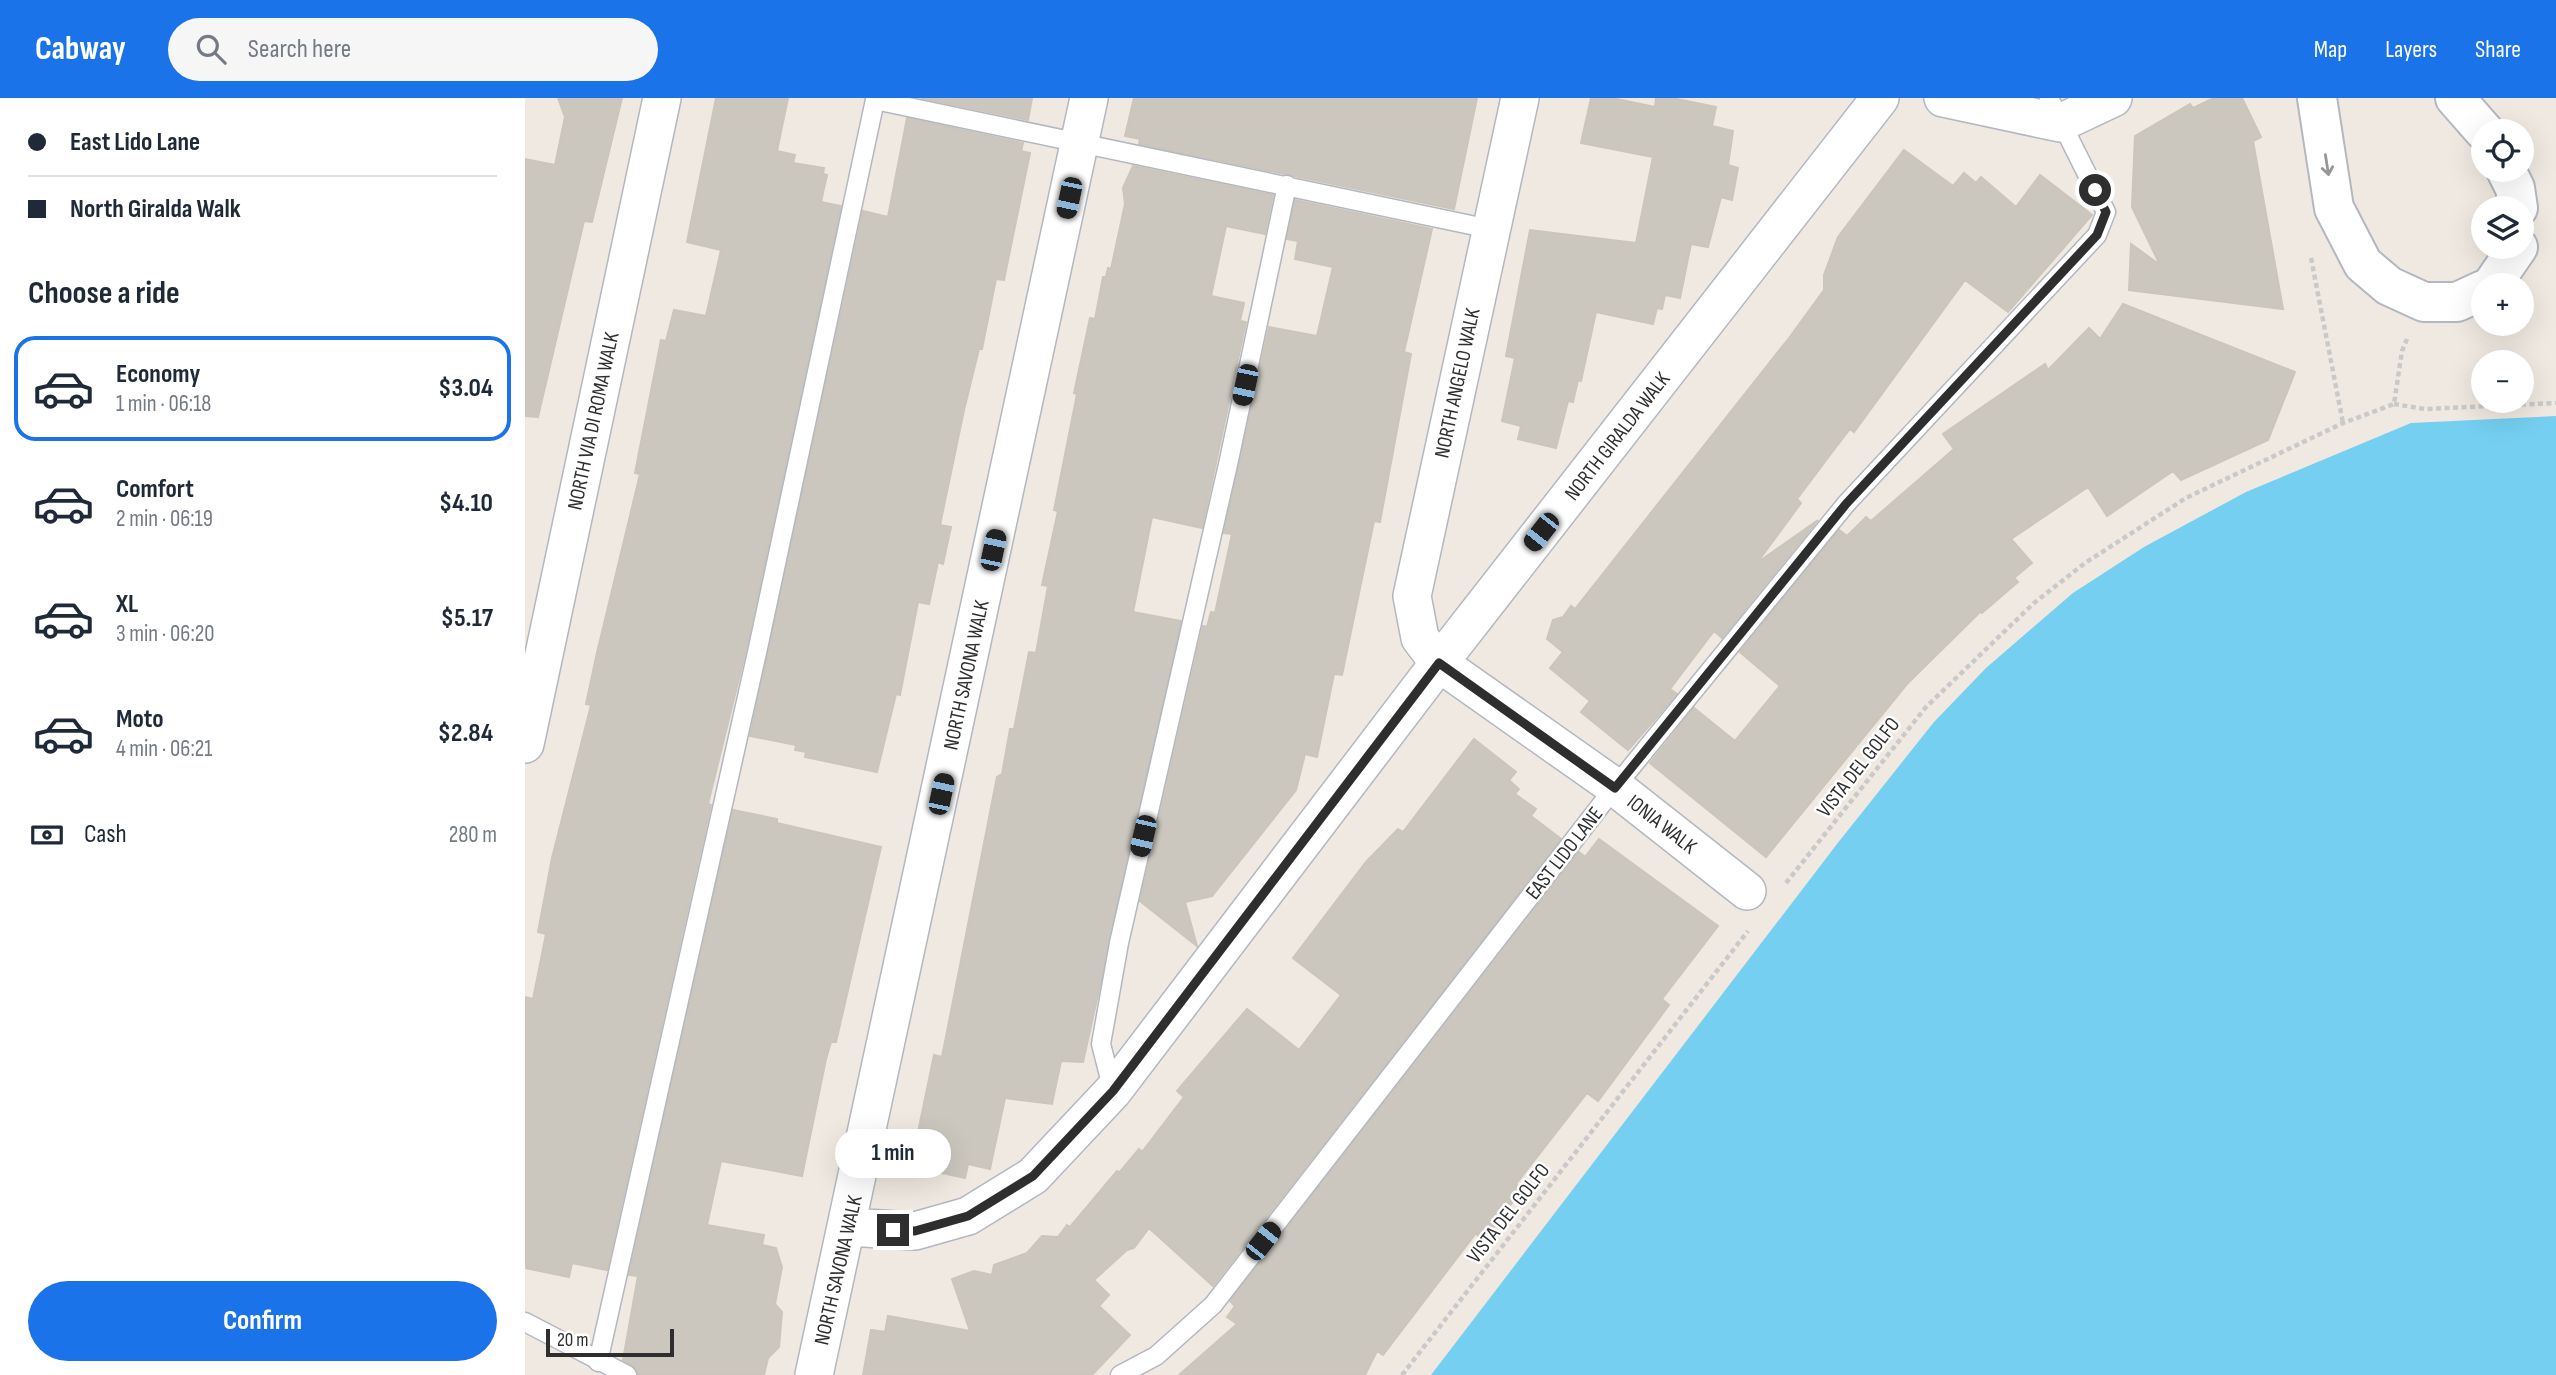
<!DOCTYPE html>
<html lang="en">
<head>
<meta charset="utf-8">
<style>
	:root { --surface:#fff; --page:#f6f6f7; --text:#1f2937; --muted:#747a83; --line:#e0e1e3; --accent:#1a73e8 }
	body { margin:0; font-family:"Sofia Sans Condensed",sans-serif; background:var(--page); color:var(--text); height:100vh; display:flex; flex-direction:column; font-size:26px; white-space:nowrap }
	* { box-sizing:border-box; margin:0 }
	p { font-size:23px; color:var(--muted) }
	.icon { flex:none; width:38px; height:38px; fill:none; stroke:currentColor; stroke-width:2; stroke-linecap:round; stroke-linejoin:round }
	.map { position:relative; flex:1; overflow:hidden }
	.panel { display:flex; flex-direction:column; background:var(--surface); width:525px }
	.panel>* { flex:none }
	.top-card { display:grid; align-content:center; height:154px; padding:0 28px; background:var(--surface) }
	.controls { position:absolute; left:1946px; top:21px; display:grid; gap:14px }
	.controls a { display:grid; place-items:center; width:63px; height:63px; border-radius:50%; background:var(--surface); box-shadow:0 7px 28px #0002; font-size:35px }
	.scale { position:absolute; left:21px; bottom:18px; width:128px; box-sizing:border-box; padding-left:7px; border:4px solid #2e2e2e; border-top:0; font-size:19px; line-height:24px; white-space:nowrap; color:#2e2e2e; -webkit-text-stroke:5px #fff; paint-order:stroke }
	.end { position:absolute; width:32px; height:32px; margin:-16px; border:9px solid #2e2e2e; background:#fff; box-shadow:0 0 0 4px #fff }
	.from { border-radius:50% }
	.bubble { position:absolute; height:49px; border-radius:24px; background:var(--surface); box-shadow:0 7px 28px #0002; font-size:23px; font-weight:700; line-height:49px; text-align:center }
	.car { position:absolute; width:21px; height:42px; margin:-21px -10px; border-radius:9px; box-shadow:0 0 5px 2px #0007; background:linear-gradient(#222 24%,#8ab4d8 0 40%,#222 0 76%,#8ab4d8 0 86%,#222 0) }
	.top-card b { display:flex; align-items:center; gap:24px; height:66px; font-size:26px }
	.top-card b+b { border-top:2px solid var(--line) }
	.top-card i { width:18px; height:18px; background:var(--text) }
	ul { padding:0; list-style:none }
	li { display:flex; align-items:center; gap:21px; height:105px; margin:0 14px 10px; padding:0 14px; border:4px solid transparent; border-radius:21px }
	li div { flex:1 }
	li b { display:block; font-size:26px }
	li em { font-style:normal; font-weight:700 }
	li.selected { border-color:var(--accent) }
	li>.icon { width:63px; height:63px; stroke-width:1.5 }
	h2 { padding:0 28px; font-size:32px; line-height:84px }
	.pay { display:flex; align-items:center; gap:18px; height:77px; padding:0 28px; font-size:26px }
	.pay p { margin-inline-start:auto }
	.button { display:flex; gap:14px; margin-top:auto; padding:14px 28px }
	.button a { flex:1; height:80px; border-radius:42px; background:var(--accent); color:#fff; font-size:28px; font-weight:700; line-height:80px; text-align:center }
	header { display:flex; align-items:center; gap:42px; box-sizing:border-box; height:98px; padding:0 35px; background:var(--accent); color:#fff }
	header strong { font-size:33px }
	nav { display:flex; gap:38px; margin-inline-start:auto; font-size:24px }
	.search { width:490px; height:63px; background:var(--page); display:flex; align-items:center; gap:18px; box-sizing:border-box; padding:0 24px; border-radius:38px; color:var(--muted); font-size:26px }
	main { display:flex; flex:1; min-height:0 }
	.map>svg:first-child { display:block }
	.water { fill:#75cff0 }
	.building { fill:#cbc7bf; stroke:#cbc5ba; stroke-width:2 }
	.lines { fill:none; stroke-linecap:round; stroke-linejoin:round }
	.service-casing { stroke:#b4b7c1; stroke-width:21 }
	.minor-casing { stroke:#b4b7c1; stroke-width:40 }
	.tertiary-casing { stroke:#b4b7c1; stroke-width:42 }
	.path { stroke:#c9c9c9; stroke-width:4.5; stroke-dasharray:5 3.5; stroke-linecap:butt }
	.service { stroke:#fff; stroke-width:18 }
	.minor { stroke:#fff; stroke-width:37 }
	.tertiary { stroke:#fff; stroke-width:38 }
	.oneway { stroke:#969696 }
	.route { stroke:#2e2e2e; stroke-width:9 }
	.labels { text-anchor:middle; stroke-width:5; stroke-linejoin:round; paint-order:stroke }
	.street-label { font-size:21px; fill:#2e2e2e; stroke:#fff }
</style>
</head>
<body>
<header>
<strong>Cabway</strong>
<div class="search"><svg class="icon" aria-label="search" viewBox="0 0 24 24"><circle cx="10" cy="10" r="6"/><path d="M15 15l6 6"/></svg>Search here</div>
<nav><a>Map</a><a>Layers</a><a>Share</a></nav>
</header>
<main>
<section class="panel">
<div class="top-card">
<b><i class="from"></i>East Lido Lane</b>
<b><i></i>North Giralda Walk</b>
</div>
<h2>Choose a ride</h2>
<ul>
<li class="selected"><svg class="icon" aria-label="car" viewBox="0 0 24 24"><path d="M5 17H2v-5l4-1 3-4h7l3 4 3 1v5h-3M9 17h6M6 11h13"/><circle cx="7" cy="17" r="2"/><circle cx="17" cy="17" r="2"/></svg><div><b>Economy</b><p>1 min · 06:18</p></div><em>$3.04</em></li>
<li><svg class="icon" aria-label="car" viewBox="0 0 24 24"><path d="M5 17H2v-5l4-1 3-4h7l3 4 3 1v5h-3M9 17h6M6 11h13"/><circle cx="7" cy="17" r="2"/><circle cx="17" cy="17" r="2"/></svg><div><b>Comfort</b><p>2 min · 06:19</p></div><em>$4.10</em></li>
<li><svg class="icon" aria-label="car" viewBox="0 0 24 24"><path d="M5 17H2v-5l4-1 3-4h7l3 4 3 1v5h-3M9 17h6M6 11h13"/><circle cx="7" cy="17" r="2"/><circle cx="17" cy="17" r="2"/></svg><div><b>XL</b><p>3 min · 06:20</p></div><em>$5.17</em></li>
<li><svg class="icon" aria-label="car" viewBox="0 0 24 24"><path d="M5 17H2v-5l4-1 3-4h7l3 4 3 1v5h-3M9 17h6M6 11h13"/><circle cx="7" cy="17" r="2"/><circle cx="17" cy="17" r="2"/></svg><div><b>Moto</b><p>4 min · 06:21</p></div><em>$2.84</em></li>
</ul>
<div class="pay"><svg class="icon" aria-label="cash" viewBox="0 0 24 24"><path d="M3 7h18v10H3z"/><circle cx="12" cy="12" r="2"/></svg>Cash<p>280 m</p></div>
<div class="button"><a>Confirm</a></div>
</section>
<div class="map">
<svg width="2031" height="1277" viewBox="0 0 2031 1277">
	<rect width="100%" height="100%" fill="#efe9e1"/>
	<path class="water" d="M2031,318V1277H906L1312,746L1409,624L1461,570L1548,495L1619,449L1721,394L1886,325Z"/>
	<path class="building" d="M33,0H97L67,124L59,123L13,319L0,318V61L30,67L40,19Z
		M191,0H263L252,53L270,57L268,65L299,70L298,76L302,77L296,104L316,108L222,548L183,706L186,707L82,1172L47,1165L44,1179L0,1170V899L8,901L21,836L13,834L27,760L66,607L61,606L71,559L115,376L110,375L136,242L141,243L149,212L181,218L196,152L162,144Z
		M396,0H507L503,22Z
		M609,0H952L929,111L614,46L615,41L600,38Z
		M1066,0H1087L1130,9L1131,0H1147L1191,9L1187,28L1208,33L1203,67L1213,70L1207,102L1196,99L1183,149L1166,146L1155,200L1140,197L1137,211L1132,210L1128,226L1071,214L1056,283L1053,282L1048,304L1043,303L1031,350L993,341L996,328L977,323L990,260L981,258L1005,132L1111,145L1128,59L1056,45Z
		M1689,0H1717L1736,39L1728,43L1758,211L1604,192L1606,146L1635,167L1607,109L1610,38L1665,6L1668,10Z
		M382,20L498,45L496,53L505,55L479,182L471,181L457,251H454L439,312L415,427L426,429L418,466L413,464L404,506L393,504L375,597L371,596L352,674L280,659L281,654L270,652L271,647L225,638L338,113L363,119Z
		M1379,52L1428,88L1439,75L1451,85L1456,79L1491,109L1515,77L1567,117L1483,214L1440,182L1329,334L1325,331L1311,349L1272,401L1276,405L1232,465L1293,422L1197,540L1189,533L1145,591L1152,596L1103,652L1056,614L1065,603L1025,570L1038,554L1022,541L1028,522L1038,519L1046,508L1050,511L1264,240L1299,192V177L1313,139Z
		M608,68L748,97L740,136L701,128L686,198L719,205L715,223L721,224L677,430L627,419L608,514L656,523L558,964L536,963L527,1006L480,1000L465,1071L443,1066L440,1080L386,1068L409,957L417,959L472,679L477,676L485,631H489L504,554L511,555L523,488L517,487L533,413L529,412L552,296L549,295L565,220L570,221L578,179H581L583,170L586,171L600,106L598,90Z
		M770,102L907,131L879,254L886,256L855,424L849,423L817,577L809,576L792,659L780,656L771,692L687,798L660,804L672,848L615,803L678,528L682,529L686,514L690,515L707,436L699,435L744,229L792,238L808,169L770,161L773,143L762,141Z
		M1598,206L1770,274L1743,342L1656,382L1648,373L1582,418L1563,389L1486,441L1507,465L1489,480L1493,484L1457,515L1456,513L1382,586L1241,759L1125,665L1169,610L1210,643L1255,588L1215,554L1314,432L1322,438L1341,419L1346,423L1429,351L1418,336L1520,266L1523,272L1564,230L1575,241Z
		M949,641L991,674L984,682L994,691L990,696L1011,711L1006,718L1036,741L688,1188L624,1130L609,1150L602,1152L569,1182L584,1197L574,1208L605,1237L567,1277H338L346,1232L360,1234L363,1218L445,1233L427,1181L449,1173L467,1177L469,1167L502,1155L517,1138L533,1139L542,1127L545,1129L592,1073L594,1075L614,1051L617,1054L659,999L652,993L722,911L774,952L816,897L768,860L841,764L873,731L878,734Z
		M208,712L252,721V725L356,749L311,944H306L301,961L277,1078L196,1063L182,1127L239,1137L237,1147L251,1150L257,1169L250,1206L257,1214L254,1249L243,1260L239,1277H113L111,1270L98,1262L113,1178L104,1177Z
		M1074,741L1193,828L1137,901L1144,907L1073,1003L1062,995L991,1086L997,1091L970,1128L964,1133L960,1129L953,1138L951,1135L858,1257L852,1253L840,1277H654L712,1226L702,1219L710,1208L705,1203L1054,754L1060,759Z"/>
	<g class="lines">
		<defs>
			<path id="service" d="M588,993L576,946L594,845L704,362L762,87
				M0,1224L102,1277
				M73,1264L233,550L350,2L965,131
				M595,1277L631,1258L688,1207L1090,689L1321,406L1572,137L1581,114L1524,0"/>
			<path id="minor" d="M995,0L887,498L895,540L914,565L1090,689L1222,793
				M1418,0L1535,25L1588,0
				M0,646L137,0
				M323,1129L390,1133L443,1118L508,1078L588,993L914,565L1355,0
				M289,1277L564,0"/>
			<path id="tertiary" d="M1792,0L1809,110L1838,166L1864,188L1899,204H1932L1958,192
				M1930,0L1959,33
				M1981,72L1990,90L1993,110
				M1967,187L1993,149"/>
		</defs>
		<use href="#service" class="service-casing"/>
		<use href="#minor" class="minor-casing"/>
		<use href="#tertiary" class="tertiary-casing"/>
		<path class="path" d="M1786,160L1818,325
			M1869,306L1900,311L2031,305
			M1261,785L1401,609L1509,505L1560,465L1661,400L1818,325L1869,306L1877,253L1882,241
			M877,1277L1223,833"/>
		<use href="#service" class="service"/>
		<use href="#minor" class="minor"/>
		<use href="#tertiary" class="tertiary"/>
	</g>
	<defs><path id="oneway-shaft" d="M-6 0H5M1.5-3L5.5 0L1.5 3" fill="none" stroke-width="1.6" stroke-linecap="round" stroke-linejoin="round" transform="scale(1.75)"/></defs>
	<use class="oneway" href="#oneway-shaft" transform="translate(1802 67) rotate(81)"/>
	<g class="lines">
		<path class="route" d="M368,1132L390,1133L443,1118L508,1078L588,993L914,565L1090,690L1321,406L1572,137L1581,114L1570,92"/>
	</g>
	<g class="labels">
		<g class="street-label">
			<text transform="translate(932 285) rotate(-78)" y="7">NORTH ANGELO WALK</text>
			<text transform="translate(68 323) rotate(-78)" y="7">NORTH VIA DI ROMA WALK</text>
			<text transform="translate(1092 338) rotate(-52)" y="7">NORTH GIRALDA WALK</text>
			<text transform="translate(441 577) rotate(-78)" y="7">NORTH SAVONA WALK</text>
			<text transform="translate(1333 669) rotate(-52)" y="7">VISTA DEL GOLFO</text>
			<text transform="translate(1137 726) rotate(38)" y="7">IONIA WALK</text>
			<text transform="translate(1039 755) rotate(-52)" y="7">EAST LIDO LANE</text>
			<text transform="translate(983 1115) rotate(-52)" y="7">VISTA DEL GOLFO</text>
			<text transform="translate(313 1172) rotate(-77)" y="7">NORTH SAVONA WALK</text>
		</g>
	</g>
</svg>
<div class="controls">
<a><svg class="icon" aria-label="locate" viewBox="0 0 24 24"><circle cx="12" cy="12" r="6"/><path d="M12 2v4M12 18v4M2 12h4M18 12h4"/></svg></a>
<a><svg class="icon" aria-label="layers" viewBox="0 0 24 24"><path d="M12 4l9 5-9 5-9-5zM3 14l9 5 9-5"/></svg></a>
<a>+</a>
<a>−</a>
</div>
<div class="scale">20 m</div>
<i class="end from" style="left:1570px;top:92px"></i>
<i class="end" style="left:368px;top:1132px"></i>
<div class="bubble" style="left:310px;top:1031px;width:116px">1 min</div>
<i class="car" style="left:544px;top:100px;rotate:192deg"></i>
<i class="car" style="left:720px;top:287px;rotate:192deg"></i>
<i class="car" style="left:1016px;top:434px;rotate:218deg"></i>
<i class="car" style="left:468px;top:452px;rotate:12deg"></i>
<i class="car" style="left:416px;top:696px;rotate:12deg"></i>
<i class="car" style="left:618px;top:738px;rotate:193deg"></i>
<i class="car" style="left:738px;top:1143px;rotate:38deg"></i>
</div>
</main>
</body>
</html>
